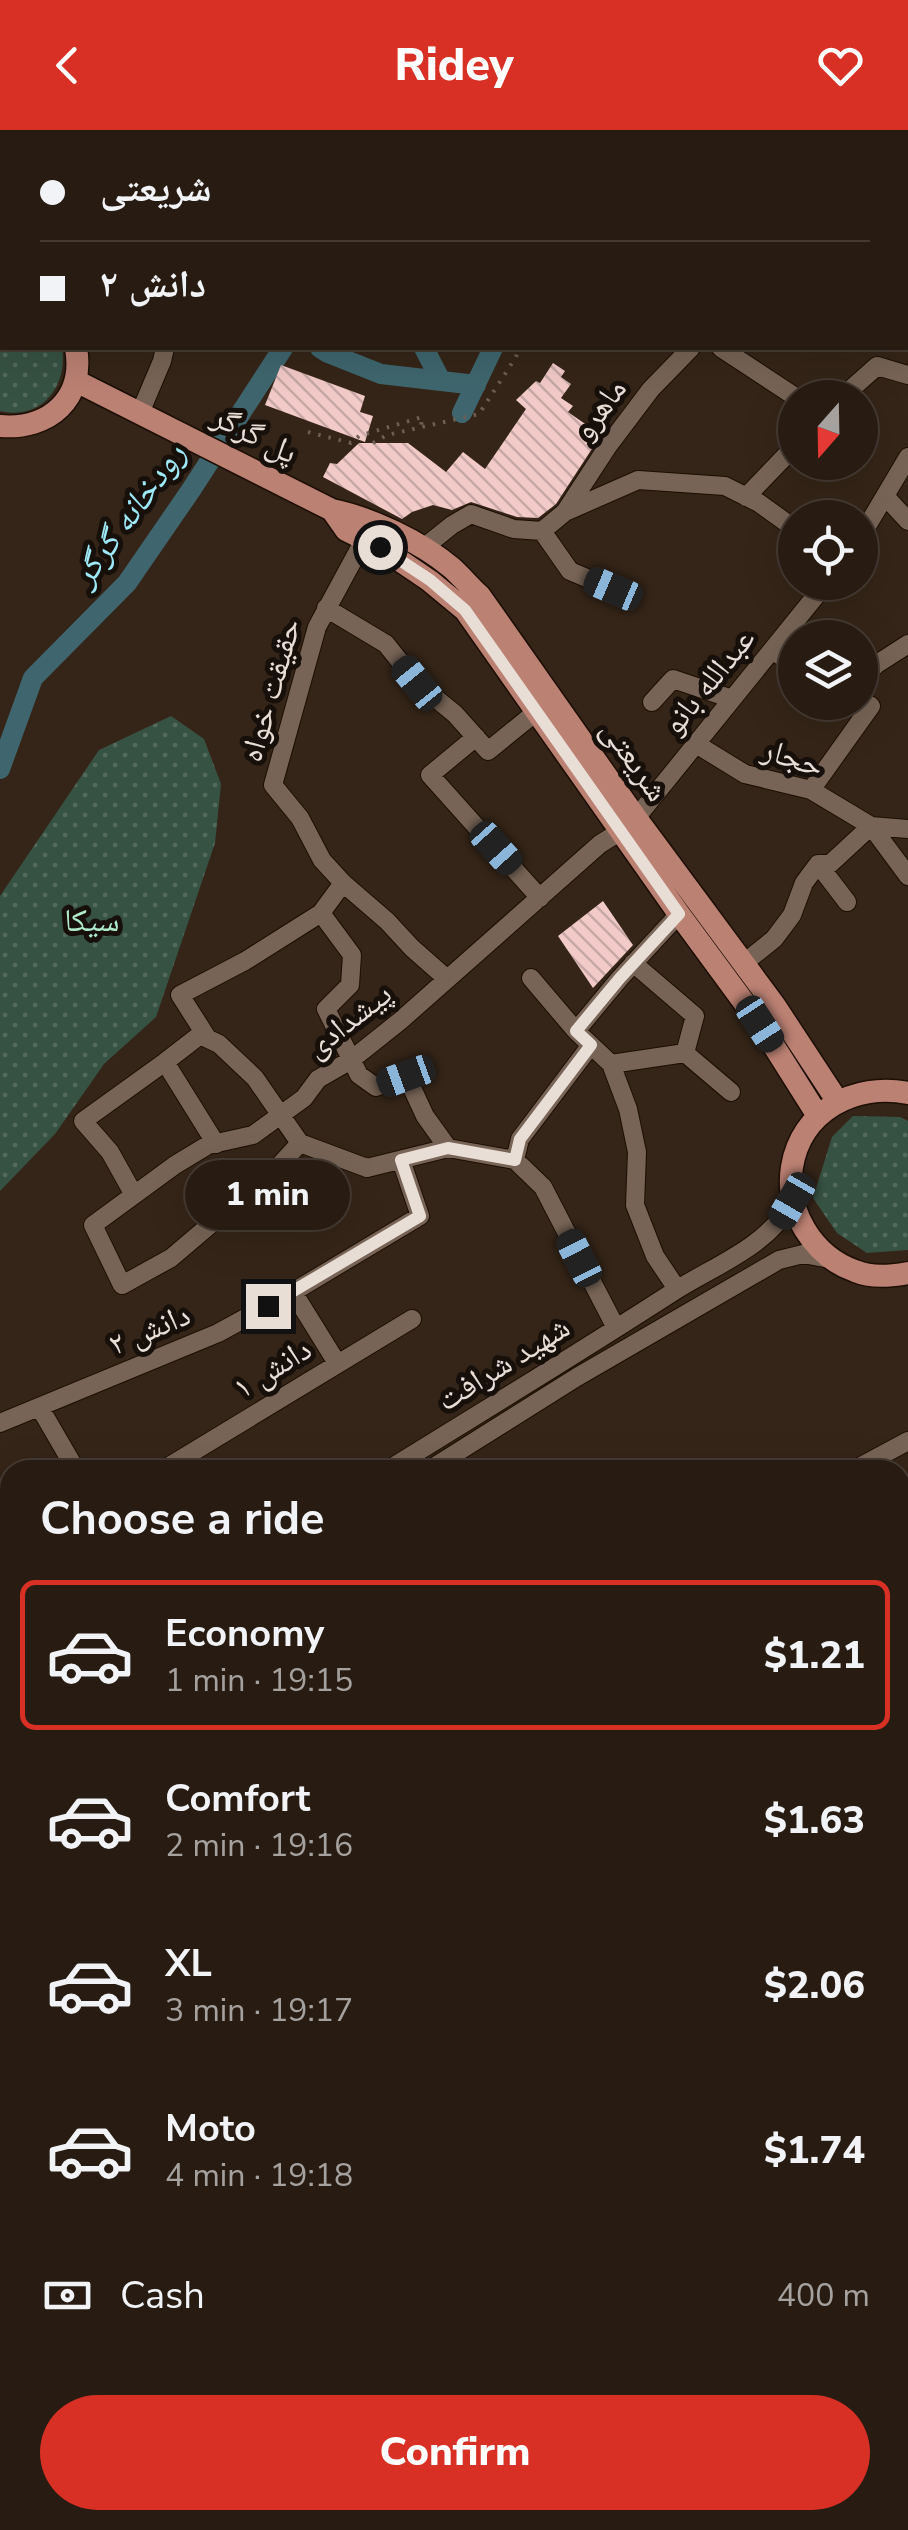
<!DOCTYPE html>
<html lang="en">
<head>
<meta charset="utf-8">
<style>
	:root { --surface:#281c12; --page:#342920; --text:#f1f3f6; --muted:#a5a19f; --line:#443a32; --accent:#d93025 }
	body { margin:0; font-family:"Nunito Sans","Noto Naskh Arabic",sans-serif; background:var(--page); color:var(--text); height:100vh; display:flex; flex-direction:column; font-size:38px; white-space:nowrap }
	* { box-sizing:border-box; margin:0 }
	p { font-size:32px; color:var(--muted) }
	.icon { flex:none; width:55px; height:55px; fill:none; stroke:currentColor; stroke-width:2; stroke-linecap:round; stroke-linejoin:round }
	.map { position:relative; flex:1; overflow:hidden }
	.drawer { position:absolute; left:0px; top:1330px; width:910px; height:1070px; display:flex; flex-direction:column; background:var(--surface); border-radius:30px 30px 0 0; box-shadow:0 10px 40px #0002,0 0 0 2px var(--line) }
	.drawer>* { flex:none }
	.hud { position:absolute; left:0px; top:0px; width:910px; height:220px; box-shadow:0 10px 40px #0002,0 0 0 2px var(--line); display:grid; align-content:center; height:220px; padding:0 40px; background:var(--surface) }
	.needle { width:65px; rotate:200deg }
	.buttons { position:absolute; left:778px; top:250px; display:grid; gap:20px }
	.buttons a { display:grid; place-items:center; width:100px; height:100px; border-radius:50%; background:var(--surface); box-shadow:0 10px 40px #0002,0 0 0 2px var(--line); font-size:50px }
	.end { position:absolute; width:45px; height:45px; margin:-22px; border:12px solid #e9ded6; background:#111; box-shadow:0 0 0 5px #111 }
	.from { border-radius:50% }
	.bubble { position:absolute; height:70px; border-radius:35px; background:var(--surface); box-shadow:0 10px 40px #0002,0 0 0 2px var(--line); font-size:32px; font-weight:800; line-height:70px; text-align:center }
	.car { position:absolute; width:30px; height:60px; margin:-30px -15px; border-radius:12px; box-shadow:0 0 8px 2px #0007; background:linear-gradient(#222 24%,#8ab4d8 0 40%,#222 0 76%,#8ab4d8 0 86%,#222 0) }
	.hud b { display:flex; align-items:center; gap:35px; height:95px; font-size:38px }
	.hud b+b { border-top:2px solid var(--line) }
	.hud i { width:25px; height:25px; background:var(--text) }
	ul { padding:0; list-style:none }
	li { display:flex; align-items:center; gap:30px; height:150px; margin:0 20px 15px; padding:0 20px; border:5px solid transparent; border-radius:15px }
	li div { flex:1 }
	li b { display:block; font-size:38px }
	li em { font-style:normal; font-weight:800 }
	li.on { border-color:var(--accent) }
	li>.icon { width:90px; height:90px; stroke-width:1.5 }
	h2 { padding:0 40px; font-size:45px; line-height:120px }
	.pay { display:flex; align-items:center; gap:25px; height:110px; padding:0 40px; font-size:38px }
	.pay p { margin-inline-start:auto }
	.action { display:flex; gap:20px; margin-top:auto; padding:20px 40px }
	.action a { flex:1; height:115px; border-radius:60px; background:var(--accent); color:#fff; font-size:40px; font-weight:800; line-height:115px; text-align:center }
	header { display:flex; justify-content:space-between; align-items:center; height:130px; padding:0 40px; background:var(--accent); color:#fff; font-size:45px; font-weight:800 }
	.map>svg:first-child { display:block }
	.grass { fill:url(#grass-dots) }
	.water { fill:url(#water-rules); stroke:#728a8d; stroke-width:2.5 }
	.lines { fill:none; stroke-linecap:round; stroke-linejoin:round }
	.canal { stroke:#3f666e; stroke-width:20 }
	.building { fill:url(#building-back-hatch) }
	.minor-casing { stroke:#1c0e03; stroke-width:20 }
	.major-casing { stroke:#1c0e03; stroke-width:25 }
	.path { stroke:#6c5e52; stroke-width:4; stroke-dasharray:2.5 8; stroke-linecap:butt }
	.minor { stroke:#776456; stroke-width:18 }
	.major { stroke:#bb8173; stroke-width:22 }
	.route { stroke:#e9ded6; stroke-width:12 }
	.labels { text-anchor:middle; stroke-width:10; stroke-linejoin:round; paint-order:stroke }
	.street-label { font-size:32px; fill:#e9ded6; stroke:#17100a }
	.park-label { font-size:32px; fill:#aeeac9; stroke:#17100a }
	.water-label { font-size:35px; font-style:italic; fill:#9ee9f7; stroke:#17100a }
</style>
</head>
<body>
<header><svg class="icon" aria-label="back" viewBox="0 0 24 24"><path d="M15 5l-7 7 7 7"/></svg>Ridey<svg class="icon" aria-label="heart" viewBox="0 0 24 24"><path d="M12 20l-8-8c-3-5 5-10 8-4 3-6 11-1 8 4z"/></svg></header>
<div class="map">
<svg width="908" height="2400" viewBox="0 0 908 2400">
	<defs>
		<pattern id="grass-dots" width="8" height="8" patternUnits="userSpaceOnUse" patternTransform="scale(2.5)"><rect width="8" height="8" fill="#365243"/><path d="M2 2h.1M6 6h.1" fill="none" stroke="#536a5d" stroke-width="1.8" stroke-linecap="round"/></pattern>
		<pattern id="water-rules" width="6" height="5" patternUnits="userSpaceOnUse" patternTransform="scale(2.5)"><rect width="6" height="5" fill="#3f666e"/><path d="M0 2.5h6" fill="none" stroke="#5b7b82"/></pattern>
		<pattern id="building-back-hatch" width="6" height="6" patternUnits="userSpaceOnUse" patternTransform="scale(2.5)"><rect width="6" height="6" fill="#f2cac8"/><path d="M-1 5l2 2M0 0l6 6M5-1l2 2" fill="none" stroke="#c7a8a6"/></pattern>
	</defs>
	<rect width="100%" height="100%" fill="#352518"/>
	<path class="grass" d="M2,182V218H62C68,256 42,291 0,281V183Z
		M171,586L204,609L221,654L215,713L156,887L104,934L55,1004L0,1061V766L99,620Z
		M853,986L900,987L908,991V1120L867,1123L837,1103L813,1068L832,1007Z
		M10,1851V2031L0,2029V1855Z"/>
	<path class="water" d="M0,2074L10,2075V2390H602L617,2400H0Z"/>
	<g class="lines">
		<path class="canal" d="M518,0L522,2
			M380,2V0
			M320,218L328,223L381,244L476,255
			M424,218L441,251
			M462,283L493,218
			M0,639L33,548L127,453L191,360L283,218"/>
	</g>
	<path class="building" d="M553,233L565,241L561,247L571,254L561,268L573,276L568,282L601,305L556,374L538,388L517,387L471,372L452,380L433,375L412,382L402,389L323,347L330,333L337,334L359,313H408L446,342L463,322L485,339L526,279L516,270L536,251L540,253Z
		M281,235L365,266L360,282L373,286L365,312L265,275Z
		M603,771L633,815L593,858L558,806Z"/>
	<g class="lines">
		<defs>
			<path id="minor" d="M147,0V2
				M900,0L902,2
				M626,2V0
				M779,2V0
				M908,169V170
				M721,218L797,268
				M841,268L877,236L908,245
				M140,283L162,231L165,218
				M885,366L908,391
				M746,367L795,316
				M565,382L608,316L651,259L691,218
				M542,401L570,441L613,459
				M860,408L908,327
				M364,410L317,497L273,655L300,688L322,730L343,753L387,791L412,818L446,848
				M422,419L452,395L471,384L514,399L542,401L565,382L638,350L725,356L759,373L795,399
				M326,478L386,514L417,553L455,584L488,621L536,582
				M772,521L795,534
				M860,551L877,534L908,514
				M652,572L673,549L732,569
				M476,607L430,645L540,768
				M696,614L745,644L811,660L871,696L908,746
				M811,660L871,576L860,570
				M636,688L827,452
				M818,734L847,772
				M343,753L321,783L352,825L350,855L326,879L359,945L376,957L406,945L425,986L448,1018
				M633,833L695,886L685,923
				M744,833L774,809L792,785L804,753L818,734H830L871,696L908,699
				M531,848L576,901L611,934L628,979L637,1022L635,1075L655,1126L677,1159
				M576,901L620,848L679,784
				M208,909L180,865L245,831L321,783
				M611,934L685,923L731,962
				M300,1013L278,1037L171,1128L122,1155L93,1095L175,1035L208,1015L253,1005L304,968L318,949L351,930L400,891L600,714L621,701
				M216,1014L165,932L200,905L219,914L255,948L300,1013L367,1038L448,1018L515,1030L543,1057L616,1198
				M515,1030L520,1009L591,915
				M134,1065L110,1022L83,991L165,932
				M293,1162L337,1233
				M40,1278L76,1340
				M0,1293L218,1203L293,1162L420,1086L401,1030
				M163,1340L412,1189
				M388,1340C483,1281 579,1223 673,1162C717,1134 766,1118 793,1071
				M429,1340L577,1247L779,1130L803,1124L830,1129
				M854,1340L908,1311
				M0,1440L10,1434
				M900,1567L908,1556
				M0,1575L10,1569
				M0,1601L10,1595
				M900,1690L908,1707
				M900,1794L908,1803
				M0,1809L10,1804
				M900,1863L908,1857
				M0,2036L10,2037"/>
			<path id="major" d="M13,0V2
				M0,169H2
				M76,251L332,380C371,388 421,412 452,438C462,447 470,457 480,466L636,688L775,876L838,972
				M0,296C49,300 85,269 76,218
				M332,380L346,400L380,417L430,451L465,480L679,784L760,894L818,986
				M908,963C855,952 801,981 792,1037C785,1081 813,1126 855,1141C872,1148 890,1146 908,1143"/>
		</defs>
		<use href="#minor" class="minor-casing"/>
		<use href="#major" class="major-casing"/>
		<path class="path" d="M457,0V2
			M308,302L351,313L359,306L422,287L421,298
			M373,313L387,305L479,284L516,227L519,218
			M0,1955L10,1956
			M0,1991L10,1992"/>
		<use href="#minor" class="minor"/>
		<use href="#major" class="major"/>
	</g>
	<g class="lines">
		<path class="route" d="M268,1176L420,1086L401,1030L448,1018L515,1030L520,1009L591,915L576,901L620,848L679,784L465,480L430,450L380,417"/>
	</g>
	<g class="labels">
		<g class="street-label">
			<text transform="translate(599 279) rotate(-54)" y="11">ماهرو</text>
			<text transform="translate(255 304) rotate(27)" y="11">پل گرگر</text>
			<text transform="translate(708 551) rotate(-51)" y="11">عبدالله بانو</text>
			<text transform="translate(270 560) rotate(-74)" y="11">حقیقت خواه</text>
			<text transform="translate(793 627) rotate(18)" y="11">حجار</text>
			<text transform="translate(635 630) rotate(55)" y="11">شریعتی</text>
			<text transform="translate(348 890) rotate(-38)" y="11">پیشدادی</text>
			<text transform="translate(149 1199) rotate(-23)" y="11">دانش ۲</text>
			<text transform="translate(503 1233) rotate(-32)" y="11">شهید شرافت</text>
			<text transform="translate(272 1238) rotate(-32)" y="11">دانش ۱</text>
		</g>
		<g class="park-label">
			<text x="92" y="801">سیکا</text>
		</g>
		<g class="water-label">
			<text transform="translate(128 384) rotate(-54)" y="12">رودخانه گرگر</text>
		</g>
	</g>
</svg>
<div class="buttons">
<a><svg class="needle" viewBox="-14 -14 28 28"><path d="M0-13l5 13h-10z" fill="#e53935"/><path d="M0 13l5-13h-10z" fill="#a5a19f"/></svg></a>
<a><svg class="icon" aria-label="locate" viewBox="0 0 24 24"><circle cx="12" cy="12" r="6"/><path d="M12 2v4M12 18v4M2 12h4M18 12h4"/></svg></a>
<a><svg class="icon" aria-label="layers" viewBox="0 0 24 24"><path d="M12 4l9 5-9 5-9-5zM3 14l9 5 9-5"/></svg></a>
</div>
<i class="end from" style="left:380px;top:417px"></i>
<i class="end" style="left:268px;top:1176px"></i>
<div class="bubble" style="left:185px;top:1030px;width:165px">1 min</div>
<i class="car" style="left:613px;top:459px;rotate:293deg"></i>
<i class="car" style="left:417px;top:553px;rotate:321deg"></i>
<i class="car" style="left:496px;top:718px;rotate:138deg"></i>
<i class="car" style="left:760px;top:894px;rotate:147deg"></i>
<i class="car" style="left:406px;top:946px;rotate:250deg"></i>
<i class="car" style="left:792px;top:1071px;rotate:210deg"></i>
<i class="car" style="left:579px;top:1128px;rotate:333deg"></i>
<div class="hud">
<b><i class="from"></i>شریعتی</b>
<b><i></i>دانش ۲</b>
</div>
<section class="drawer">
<h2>Choose a ride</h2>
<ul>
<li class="on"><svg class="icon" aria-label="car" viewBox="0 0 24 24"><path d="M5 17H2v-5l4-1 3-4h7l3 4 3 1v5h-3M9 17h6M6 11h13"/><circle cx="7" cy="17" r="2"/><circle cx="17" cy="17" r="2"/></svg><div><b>Economy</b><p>1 min · 19:15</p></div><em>$1.21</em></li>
<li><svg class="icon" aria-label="car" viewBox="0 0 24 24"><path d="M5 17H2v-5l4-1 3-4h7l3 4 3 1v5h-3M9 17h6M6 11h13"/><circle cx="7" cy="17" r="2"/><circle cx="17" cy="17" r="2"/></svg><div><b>Comfort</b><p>2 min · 19:16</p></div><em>$1.63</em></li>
<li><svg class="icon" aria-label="car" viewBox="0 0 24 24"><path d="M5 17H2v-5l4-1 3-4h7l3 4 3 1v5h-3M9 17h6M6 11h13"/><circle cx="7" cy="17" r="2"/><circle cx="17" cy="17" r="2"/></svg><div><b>XL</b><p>3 min · 19:17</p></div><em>$2.06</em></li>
<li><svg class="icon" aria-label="car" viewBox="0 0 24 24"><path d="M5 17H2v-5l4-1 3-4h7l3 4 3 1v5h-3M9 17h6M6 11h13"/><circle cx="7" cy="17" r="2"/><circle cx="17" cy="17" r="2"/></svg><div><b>Moto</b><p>4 min · 19:18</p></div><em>$1.74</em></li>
</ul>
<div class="pay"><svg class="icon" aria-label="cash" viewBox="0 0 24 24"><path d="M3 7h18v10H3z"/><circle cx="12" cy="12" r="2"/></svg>Cash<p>400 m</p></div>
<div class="action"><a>Confirm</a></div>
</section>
</div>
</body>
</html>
